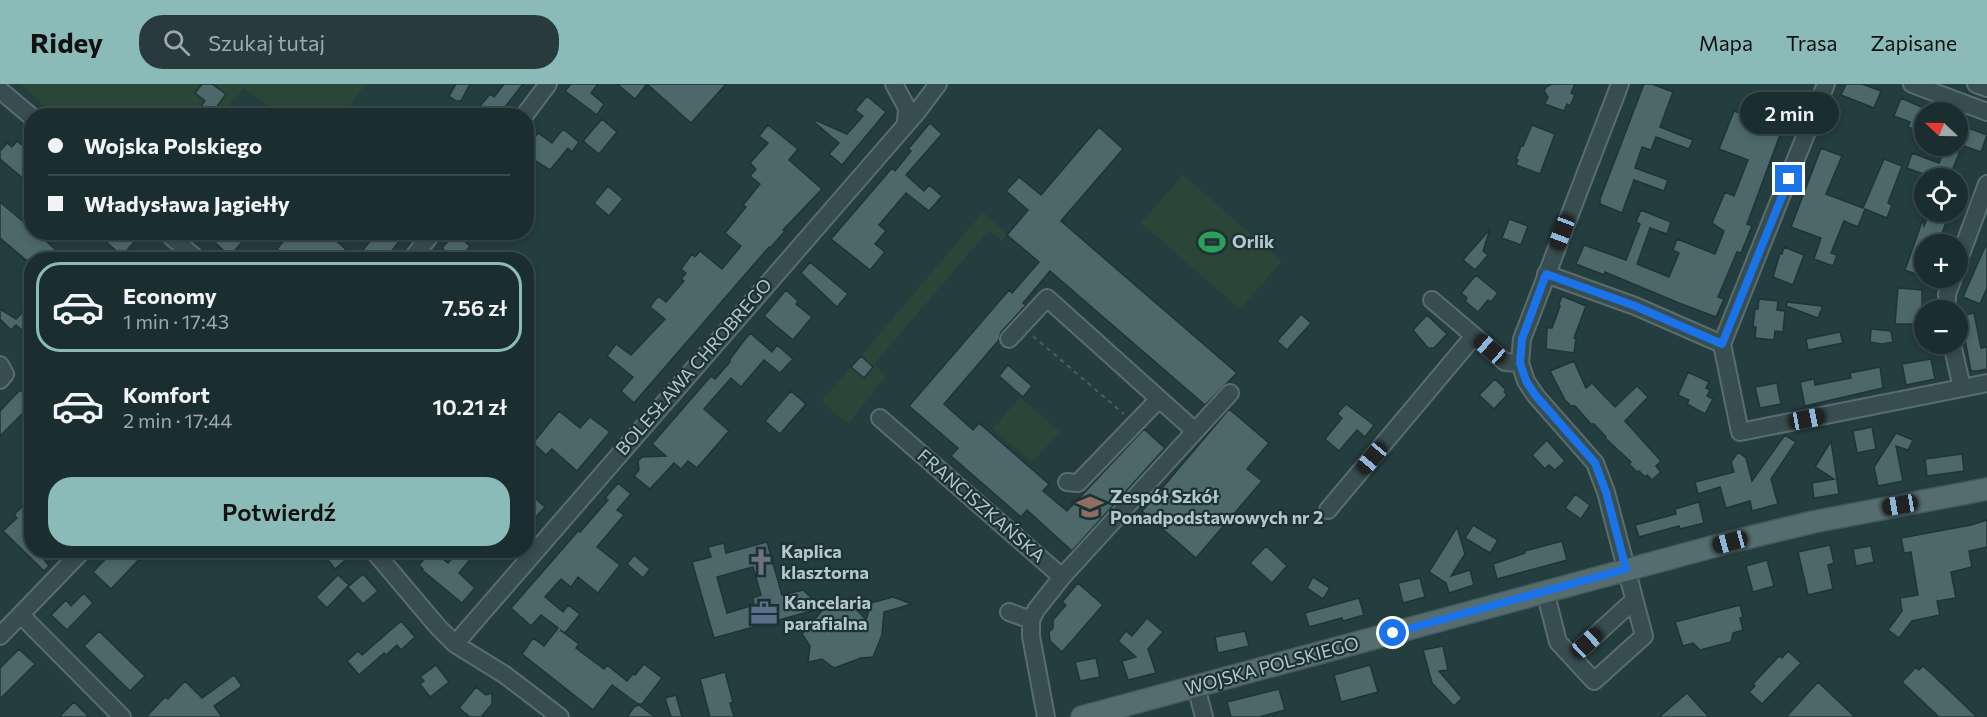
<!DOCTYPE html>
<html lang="pl">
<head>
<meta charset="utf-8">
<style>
	:root { --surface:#1b2e2f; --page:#283a3b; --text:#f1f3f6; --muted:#a0a8aa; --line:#394a4b; --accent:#8bbbb9 }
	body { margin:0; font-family:Commissioner,sans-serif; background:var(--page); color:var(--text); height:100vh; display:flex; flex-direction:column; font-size:22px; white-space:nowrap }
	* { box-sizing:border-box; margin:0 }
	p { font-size:20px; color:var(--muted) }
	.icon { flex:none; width:33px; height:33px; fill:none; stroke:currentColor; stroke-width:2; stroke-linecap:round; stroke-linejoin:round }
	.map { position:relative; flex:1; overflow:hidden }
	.sheet { position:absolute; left:24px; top:168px; width:510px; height:306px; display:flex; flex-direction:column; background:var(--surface); border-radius:24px; box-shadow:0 3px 9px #0003,0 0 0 2px var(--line) }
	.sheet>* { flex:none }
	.banner { position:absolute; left:24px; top:24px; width:510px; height:132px; border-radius:24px; box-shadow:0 3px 9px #0003,0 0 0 2px var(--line); display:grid; align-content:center; height:132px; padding:0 24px; background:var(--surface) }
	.needle { width:39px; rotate:292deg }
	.fabs { position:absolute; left:1914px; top:18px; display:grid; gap:12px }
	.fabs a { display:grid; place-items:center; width:54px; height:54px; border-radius:50%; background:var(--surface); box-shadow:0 3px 9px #0003,0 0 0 2px var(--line); font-size:30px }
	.end { position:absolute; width:27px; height:27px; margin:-14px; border:8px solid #1a73e8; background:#fff; box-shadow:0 0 0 3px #fff }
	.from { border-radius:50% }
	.bubble { position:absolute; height:42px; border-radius:21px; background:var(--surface); box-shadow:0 3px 9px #0003,0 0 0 2px var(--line); font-size:20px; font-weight:600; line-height:42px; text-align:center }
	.car { position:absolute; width:18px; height:36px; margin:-18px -9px; border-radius:8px; box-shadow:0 0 4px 2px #0007; background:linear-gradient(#222 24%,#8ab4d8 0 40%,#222 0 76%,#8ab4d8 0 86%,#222 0) }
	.banner b { display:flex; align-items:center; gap:21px; height:57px; font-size:22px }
	.banner b+b { border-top:2px solid var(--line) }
	.banner i { width:15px; height:15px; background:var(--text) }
	ul { padding:10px 0 0; list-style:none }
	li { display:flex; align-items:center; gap:18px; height:90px; margin:0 12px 9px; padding:0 12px; border:3px solid transparent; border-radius:24px }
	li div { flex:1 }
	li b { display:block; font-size:22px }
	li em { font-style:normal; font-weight:600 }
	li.on { border-color:var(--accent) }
	li>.icon { width:54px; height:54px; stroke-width:1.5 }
	.button { display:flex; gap:12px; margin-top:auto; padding:12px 24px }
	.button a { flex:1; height:69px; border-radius:24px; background:var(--accent); color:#111; font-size:24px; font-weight:600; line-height:69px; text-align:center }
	header { display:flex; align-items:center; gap:36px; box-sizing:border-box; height:84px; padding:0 30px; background:var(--accent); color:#111 }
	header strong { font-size:28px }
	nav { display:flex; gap:33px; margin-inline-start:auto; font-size:21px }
	.search { width:420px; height:54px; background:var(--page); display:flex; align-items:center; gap:15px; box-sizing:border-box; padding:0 21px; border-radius:24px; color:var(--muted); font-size:22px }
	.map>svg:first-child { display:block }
	.green { fill:#2b4639 }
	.building { fill:#4d686a; stroke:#1f3436; stroke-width:1.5; fill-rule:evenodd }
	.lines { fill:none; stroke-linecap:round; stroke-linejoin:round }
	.minor-casing { stroke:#596d6f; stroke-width:20 }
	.major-casing { stroke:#44595b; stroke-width:24 }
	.path { stroke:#486158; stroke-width:2; stroke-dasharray:4.5 4.5; stroke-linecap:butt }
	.minor { stroke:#384d4f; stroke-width:16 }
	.major { stroke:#566d6f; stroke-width:21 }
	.route { stroke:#1a73e8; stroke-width:8 }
	.labels { text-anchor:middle; stroke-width:4.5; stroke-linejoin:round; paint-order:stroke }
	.poi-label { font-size:18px; font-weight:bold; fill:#b4c7ca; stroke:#1d3234; text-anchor:start }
	.street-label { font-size:18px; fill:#b4c7ca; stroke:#1d3234 }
</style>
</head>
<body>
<header>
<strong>Ridey</strong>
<div class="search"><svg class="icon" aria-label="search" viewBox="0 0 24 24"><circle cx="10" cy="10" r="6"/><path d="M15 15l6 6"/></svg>Szukaj tutaj</div>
<nav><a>Mapa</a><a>Trasa</a><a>Zapisane</a></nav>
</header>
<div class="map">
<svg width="1987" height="633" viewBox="0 0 1987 633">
	<rect width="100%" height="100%" fill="#243d3f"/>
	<path class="green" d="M20,0H366L342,32L279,31L244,4L222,31H55Z
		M1183,91L1282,177L1240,225L1141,139Z
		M983,128L1007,151L1002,157L989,146L874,280L886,292L848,340L822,317L851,283L864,294L873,283L861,272Z
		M1020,313L1060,348L1032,378L993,345Z"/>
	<path class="building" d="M202,0H212L226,10L210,32H194L205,17L195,9Z
		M456,0H470L461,17H456L449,12Z
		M504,0H523L498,32H472L490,10L494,13Z
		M571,0H598L591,9L604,20L597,31L565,7Z
		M617,0H647L635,15Z
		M647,0H726L691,39Z
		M1552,0H1575L1571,9L1575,11L1570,22L1567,20L1564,27L1545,20L1548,13L1544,7L1546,3Z
		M1644,0H1652L1673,8L1660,43L1693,56L1689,65L1656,53L1651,66L1642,63L1635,84L1668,96L1664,107L1634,96L1622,129L1600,120V115Z
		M1846,0H1862L1881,7L1874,24L1841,11Z
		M867,12L886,28L842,81L829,70L839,59L814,38L815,36L847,50L863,32L855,26Z
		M1901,14L1924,24V39L1921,48L1908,43L1910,38L1894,32Z
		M1734,27L1745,31L1744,33L1776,45L1775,49L1780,51L1747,140L1752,142L1741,169L1737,168L1718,213L1724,215L1716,233L1679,219L1605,188L1604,191L1576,180L1584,161L1626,176L1640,140L1636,138L1641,126L1671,138L1667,150L1650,144L1637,180L1669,193L1679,169L1673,166L1677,155L1715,170L1724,147L1712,139L1725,108L1734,112L1748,76L1719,65Z
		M602,35L617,48L599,70L583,57Z
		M930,39L942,50L906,91L924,107L929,101L942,112L929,127L906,109L879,141L886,147L875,160L885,168L870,186L831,155L892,84L895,87L911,67L908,65Z
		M1958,40L1987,51L1981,68L1958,60Z
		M768,41L798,65L789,76L822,105L783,146L785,147L770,164L769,163L634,319L621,307L633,293L607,272L616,260L631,271L665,235L650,223L658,212L666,218L684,197L681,195L686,189L681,185L692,170L695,173L700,167L722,185L741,162L725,149L746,123L743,121L760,100L750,92L756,85L750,79L768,59L759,52Z
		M1532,41L1555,50L1540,90L1516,81L1518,76L1516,75L1521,62H1523Z
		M1099,43L1123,65L1061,137L1237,289L1205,321L1050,187L1023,219L1026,221L1001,248L999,256L944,320L973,346L979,339L1049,400L1043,407L1067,427L1144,345L1165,364L1072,467L1027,426L1021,433L951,372L958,364L909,322L1009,206L1012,209L1039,178L1007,151L1028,126L1006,107L1019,93L1041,111Z
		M563,45L579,58L572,68L568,64L550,86L526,71V50L533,55L538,49L552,59Z
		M17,57L32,69V102L0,75V67L7,59L12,63Z
		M1946,62H1962L1949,94H1934L1907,84L1912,69L1939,79Z
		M1821,64L1842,72L1826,110L1863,124L1884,75L1902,82L1888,119L1892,121L1887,134L1865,125L1858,143L1844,137L1831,169L1837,171L1833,182L1814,175L1821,154L1791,143Z
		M608,102L623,115L609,132L594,119Z
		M0,118L32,145V148H36L67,176H26L0,154Z
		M1930,128H1950L1938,160H1924V193L1905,186L1923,135L1924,142Z
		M1509,135L1528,142L1521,161L1502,154Z
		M1490,145L1483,167L1488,171L1475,186L1463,176Z
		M95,148H126L136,156L122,172Z
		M203,148H251L230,172Z
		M291,148H327L356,175L377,148H406L385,176H289L277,165Z
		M455,149L470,162L459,176H456L442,164Z
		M1987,158V204L1980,220L1963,213Z
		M1784,163L1804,171L1793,201L1773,193L1780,169L1782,170Z
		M810,178L848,210L837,223L801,189Z
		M1476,191L1498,209L1491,218L1488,216L1478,228L1465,217L1467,214L1461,209Z
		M1898,204L1922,206V224L1918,240H1895Z
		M786,206L798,217L796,220L812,233L793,256L764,232Z
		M1562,212L1586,222L1574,254L1576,255L1574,269L1546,265L1547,244H1552L1560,222L1559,220Z
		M1759,215L1778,217L1777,226L1785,227L1783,248L1775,247L1774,256L1755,254L1756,243H1753L1755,225H1758Z
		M32,218V244L26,250L16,241L11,246L0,235V225L16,235Z
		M1787,218L1821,222L1822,224L1818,234L1786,222Z
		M1974,229L1981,264L1987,263V285L1977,287H1971L1964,251L1960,252L1958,240V232Z
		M1301,230L1311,239L1287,266L1277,257Z
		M1427,231L1447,250L1434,264H1428L1413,246Z
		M1871,245L1891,247L1893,258L1882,260L1870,258Z
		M1840,248L1843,259L1808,266L1806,255Z
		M750,249L772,268L777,261L793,275L780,289L764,276L741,303L731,294L704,325L729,347L697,384L688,377L681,385L674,379L650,405L634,392L639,386L638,377L642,373L666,372L652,360L711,292L715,295L730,278V275Z
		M861,272L873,283L864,294L851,283Z
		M1931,275L1935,295L1906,301L1902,280Z
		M1574,277L1586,304L1592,299L1615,323L1637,302L1648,313L1625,337L1661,377L1656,382L1661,388L1652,396L1647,391L1645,393L1639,387L1637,388L1629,380L1631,378L1605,354L1606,353L1594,340H1591L1575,322H1571L1565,316L1550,287Z
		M1008,281L1032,302L1023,313L999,292Z
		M1880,283L1883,304L1805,322L1800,298L1814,295L1815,301L1851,294L1850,289Z
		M1688,288L1709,298L1706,304L1710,306L1707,312L1713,315L1705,330L1687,320L1689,316L1678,311Z
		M1495,295L1506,306L1504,308L1507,311L1494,325L1479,311Z
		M1777,299L1781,320L1760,324L1755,303Z
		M20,306L32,316V320L0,352V327Z
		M791,307L806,320L780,350L765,337Z
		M1346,320L1374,341L1365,353L1357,346L1339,367L1325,355L1342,334L1337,330Z
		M1229,325L1269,359L1247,385L1262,397L1196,474L1142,427L1150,418L1147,416L1155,406L1158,409Z
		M559,327L580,344L590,333L610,348L577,387L552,365L546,371L533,359Z
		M1872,343L1876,365L1857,369L1853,347Z
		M1896,349L1913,356L1908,366L1896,362L1903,397L1878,402L1874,383Z
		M1785,351L1796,358L1771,395L1778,420L1752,427L1750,417L1726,424L1720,403L1698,410L1695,398L1734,388L1731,378L1738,368L1746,374L1752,397Z
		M1547,356L1565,377L1555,386L1549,381L1545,385L1532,371Z
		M1831,357L1839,410L1814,414L1812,399L1834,395L1815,383Z
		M1962,370L1964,387L1927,392L1925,375Z
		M618,399L631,410L617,426L624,431L597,463L620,481L598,509L578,493L571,503L561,495L545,513L563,528L568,521L580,530L565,549L560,546L579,560L576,564L604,585L607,581L627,597L633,590L635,591L644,580L662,594L642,620H638L612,601L593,626L522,570L533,554L544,562L558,544L541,531L531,542L511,524L572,454L578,447L580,448L608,416L605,414Z
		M1575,410L1590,421L1581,435L1565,424Z
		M532,411L545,423L526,444V417Z
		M32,412V466H50L43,474L49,482L44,487L3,447L17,434L14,431Z
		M1699,418L1704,439L1680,445L1679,442L1639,453L1635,441L1676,430L1675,425Z
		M1987,436V463L1969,467L1972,483L1951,488L1956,514L1937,517L1940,531L1912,537L1899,554L1888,546L1902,527L1900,514L1918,511L1911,468L1904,469L1901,454L1971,441Z
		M1473,441L1498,456L1490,469L1465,454Z
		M1457,443L1465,470L1451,492L1470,486L1474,501L1449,509L1446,499L1429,488Z
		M1562,457L1567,476L1497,495L1493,480L1525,469V467Z
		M767,458L782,511L803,506L822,524L714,554L692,478L711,473L708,463L724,459L726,469ZM753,483L761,511L753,514L754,521L727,529L717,493Z
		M1830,461L1834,479L1828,481L1833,505L1808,511L1798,468Z
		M1266,462L1287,482L1272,499L1250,479Z
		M1871,462L1874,478L1856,482L1853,465Z
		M114,466H148L111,505L93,488Z
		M320,466H357L335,485Z
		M431,466L448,479L459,466H478L459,489L475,504L462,519L422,486L423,485L419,481Z
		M634,471L650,485L643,494L627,480Z
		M1767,476L1774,502L1753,508L1746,482Z
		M363,490L378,507L363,520L348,503Z
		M338,491L349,501L327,524L316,513Z
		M1313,493L1330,504L1323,515L1307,504Z
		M1420,494L1425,513L1403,519L1398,499Z
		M1078,499L1103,521L1062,568L1050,557L1049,548L1053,544V536L1066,521L1062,518Z
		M84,509L93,519L67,546L51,531L66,516L71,522Z
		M893,513L912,520L884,528L882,551L873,573L861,574L834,584L822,575L808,578L810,562L802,550L825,523L836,519L838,523L851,519L866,536L871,519Z
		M1359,514L1364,531L1343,537L1342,534L1309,543L1305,529Z
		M1740,521L1743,533L1740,534L1743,546L1733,549L1731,558L1700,566L1693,559L1683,562L1675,538Z
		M1147,534L1163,548L1148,565L1156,589L1128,596L1122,577L1136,573L1118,557L1126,547L1132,552Z
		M401,537L415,553L401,566L397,561L386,571L384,569L359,591L347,577L358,567L362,571Z
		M99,547L145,592L130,607L84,562Z
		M1245,547L1249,562L1218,569L1215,553Z
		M1443,562L1448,586L1439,587L1462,614L1454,622L1432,599L1423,566Z
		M19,565L35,580L0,615V584Z
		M1788,567L1801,579L1762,620L1749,608L1755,602L1753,600L1779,572L1782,574Z
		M1096,574L1100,593L1080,597L1075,578Z
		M436,581L449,598L430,613L420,600L424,597L420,593Z
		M1370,581L1378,608L1341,618L1334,591Z
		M1923,582L1933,591L1977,633H1939L1902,598L1916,583L1919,586Z
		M725,588L733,618L730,619L734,633H710L700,595Z
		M234,591L242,602L214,622L222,633H146L165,613L168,615L185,597L202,614Z
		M1818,598L1855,633H1786Z
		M476,603L486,611L492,609V620L481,633H470L459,624Z
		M1279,605L1285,626L1259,633H1231L1227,618Z
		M1687,609L1709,633H1659Z
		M676,611L682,633H671L665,614Z
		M74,618L89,633H59Z
		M639,621L655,633H627L634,623Z"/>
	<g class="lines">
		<defs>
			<path id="minor" d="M894,0L907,24L906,38
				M1912,0L1987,28
				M1976,0L1987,4
				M0,6L32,33
				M524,32L548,0
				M166,148L198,176
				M411,176L433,148
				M1958,178L1987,100
				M1546,190L1635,222L1722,260
				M1432,216L1505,278L1520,279
				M1947,226V210L1953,194
				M1009,255L1047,214L1195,347
				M1722,260L1740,348L1987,299
				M1722,260L1826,0
				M1952,260L1962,304
				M0,281L5,290L0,296
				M880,334L1062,493
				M1067,398L1078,399L1159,315
				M1328,426L1474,252
				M373,466L438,543L455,560L505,591L560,633
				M1545,507L1558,558L1594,597L1644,552L1606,408L1595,379L1536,312L1526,297L1520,279L1522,255L1620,0
				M1009,528L1031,536
				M21,531L122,633
				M0,552L83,466
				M455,560L917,28L938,0
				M1572,573L1634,516
				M1196,602L1204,633
				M1046,633L1031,552V536L1036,526L1062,493L1230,309"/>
			<path id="major" d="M1082,633L1730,458L1813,438L1987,405"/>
		</defs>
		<use href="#minor" class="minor-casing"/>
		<use href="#major" class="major-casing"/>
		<path class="path" d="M1033,252L1124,330"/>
		<use href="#minor" class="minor"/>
		<use href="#major" class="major"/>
	</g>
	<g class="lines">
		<path class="route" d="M1393,549L1626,485L1606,408L1595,379L1536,312L1526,297L1520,279L1522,255L1546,190L1635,222L1722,260L1789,95"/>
	</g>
	<defs>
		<symbol id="stadium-bare" viewBox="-9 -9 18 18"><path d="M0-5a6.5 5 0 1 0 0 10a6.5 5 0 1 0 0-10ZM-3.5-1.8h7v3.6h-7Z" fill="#2e9e5b" stroke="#1d3234" stroke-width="2.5" paint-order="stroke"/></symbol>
		<symbol id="school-bare" viewBox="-9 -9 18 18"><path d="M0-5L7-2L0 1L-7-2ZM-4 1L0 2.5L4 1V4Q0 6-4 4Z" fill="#8d6e63" stroke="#1d3234" stroke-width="2.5" paint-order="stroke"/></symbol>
		<symbol id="church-bare" viewBox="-9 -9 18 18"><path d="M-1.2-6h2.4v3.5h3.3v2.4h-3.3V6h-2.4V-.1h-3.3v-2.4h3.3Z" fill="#6b7280" stroke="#1d3234" stroke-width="2.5" paint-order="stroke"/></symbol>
		<symbol id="office-bare" viewBox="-9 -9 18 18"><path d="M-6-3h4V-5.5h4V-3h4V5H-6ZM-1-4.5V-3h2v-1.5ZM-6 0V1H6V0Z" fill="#5c6f8a" stroke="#1d3234" stroke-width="2.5" paint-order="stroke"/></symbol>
	</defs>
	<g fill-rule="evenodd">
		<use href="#stadium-bare" x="1193" y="139" width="38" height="38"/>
		<use href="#school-bare" x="1071" y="404" width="38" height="38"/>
		<use href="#church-bare" x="742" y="459" width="38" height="38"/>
		<use href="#office-bare" x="745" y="510" width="38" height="38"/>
	</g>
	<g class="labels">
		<g class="poi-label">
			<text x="1232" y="164">Orlik</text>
			<text x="1110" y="419">Zespół Szkół<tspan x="1110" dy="21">Ponadpodstawowych nr 2</tspan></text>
			<text x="781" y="474">Kaplica<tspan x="781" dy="21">klasztorna</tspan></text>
			<text x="784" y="525">Kancelaria<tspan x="784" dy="21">parafialna</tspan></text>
		</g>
		<g class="street-label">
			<text transform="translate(694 283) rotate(-49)" y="6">BOLESŁAWA CHROBREGO</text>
			<text transform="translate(981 422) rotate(41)" y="6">FRANCISZKAŃSKA</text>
			<text transform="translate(1272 582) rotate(-15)" y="6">WOJSKA POLSKIEGO</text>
		</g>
	</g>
</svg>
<div class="fabs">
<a><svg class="needle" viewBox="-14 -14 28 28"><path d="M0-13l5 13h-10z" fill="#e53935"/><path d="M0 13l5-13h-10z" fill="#a0a8aa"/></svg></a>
<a><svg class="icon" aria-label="locate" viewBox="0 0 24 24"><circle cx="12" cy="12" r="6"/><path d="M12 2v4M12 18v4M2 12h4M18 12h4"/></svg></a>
<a>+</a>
<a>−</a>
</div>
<i class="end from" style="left:1393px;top:549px"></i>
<i class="end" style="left:1789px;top:95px"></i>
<div class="bubble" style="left:1740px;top:8px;width:99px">2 min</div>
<i class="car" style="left:1562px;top:148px;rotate:201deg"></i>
<i class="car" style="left:1490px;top:265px;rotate:311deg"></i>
<i class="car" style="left:1807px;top:335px;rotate:79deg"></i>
<i class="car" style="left:1372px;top:374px;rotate:220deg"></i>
<i class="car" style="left:1900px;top:421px;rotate:260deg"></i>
<i class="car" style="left:1730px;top:458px;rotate:255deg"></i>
<i class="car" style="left:1587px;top:559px;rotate:47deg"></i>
<div class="banner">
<b><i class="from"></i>Wojska Polskiego</b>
<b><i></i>Władysława Jagiełły</b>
</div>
<section class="sheet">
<ul>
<li class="on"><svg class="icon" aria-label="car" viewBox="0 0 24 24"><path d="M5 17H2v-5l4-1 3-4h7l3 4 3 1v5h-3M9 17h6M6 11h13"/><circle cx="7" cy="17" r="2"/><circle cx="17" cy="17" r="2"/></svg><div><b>Economy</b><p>1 min · 17:43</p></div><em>7.56 zł</em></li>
<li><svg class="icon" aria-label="car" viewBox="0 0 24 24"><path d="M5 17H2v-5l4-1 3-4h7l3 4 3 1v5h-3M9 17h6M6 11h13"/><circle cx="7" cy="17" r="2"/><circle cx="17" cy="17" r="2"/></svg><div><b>Komfort</b><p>2 min · 17:44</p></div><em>10.21 zł</em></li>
</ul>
<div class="button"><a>Potwierdź</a></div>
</section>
</div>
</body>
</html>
